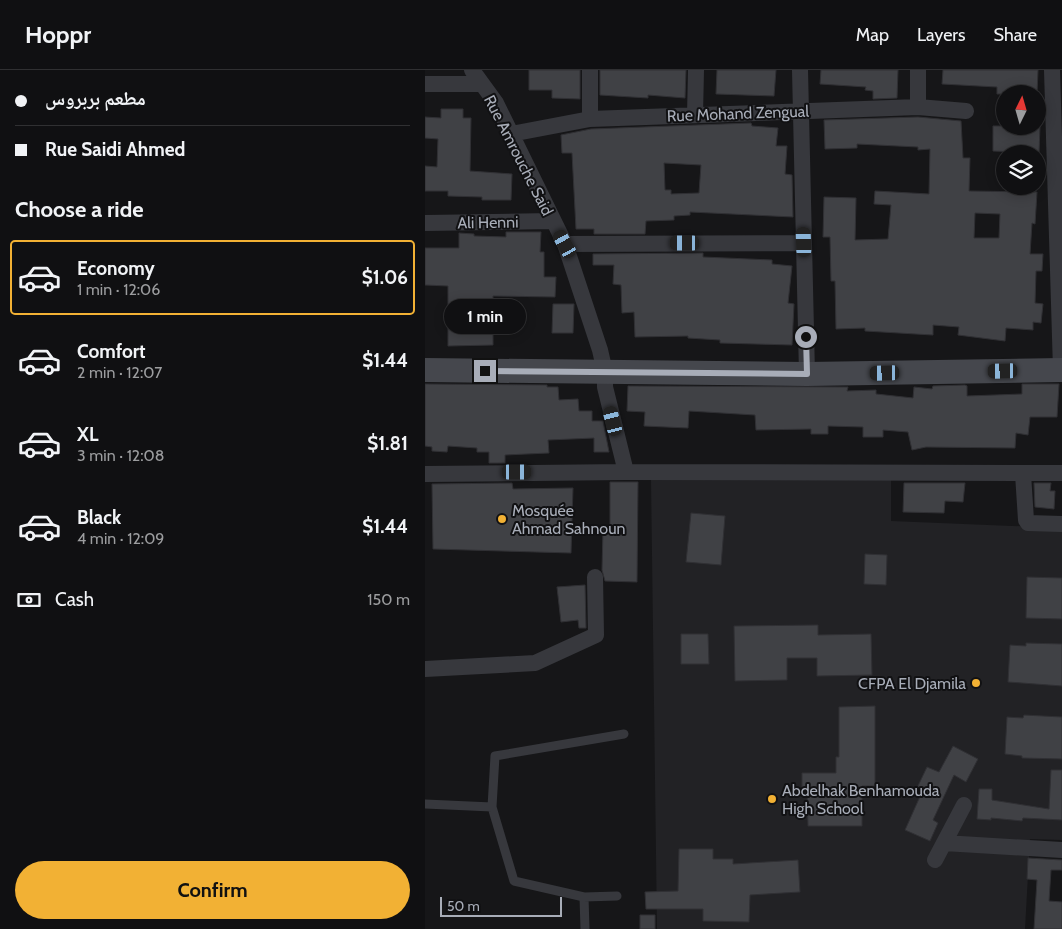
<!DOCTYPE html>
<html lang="en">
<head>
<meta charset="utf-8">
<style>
	:root { --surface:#101012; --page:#1e1e20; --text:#f1f3f6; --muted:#9c9d9f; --line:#303032; --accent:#f2b134 }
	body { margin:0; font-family:Cabin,"Noto Naskh Arabic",sans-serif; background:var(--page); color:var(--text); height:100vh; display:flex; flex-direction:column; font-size:19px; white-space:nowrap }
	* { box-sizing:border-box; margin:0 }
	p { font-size:16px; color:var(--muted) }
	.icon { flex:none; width:28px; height:28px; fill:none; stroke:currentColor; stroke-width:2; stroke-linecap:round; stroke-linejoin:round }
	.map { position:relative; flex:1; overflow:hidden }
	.sheet { display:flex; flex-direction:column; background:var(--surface); width:425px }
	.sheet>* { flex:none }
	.hud { display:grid; align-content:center; height:110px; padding:0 15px; background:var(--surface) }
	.needle { width:32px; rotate:5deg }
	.controls { position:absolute; left:571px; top:15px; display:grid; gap:10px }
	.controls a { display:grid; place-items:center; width:50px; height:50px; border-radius:50%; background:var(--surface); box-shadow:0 2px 12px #0003,0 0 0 1px var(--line); font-size:25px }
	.scale { position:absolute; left:15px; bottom:12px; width:122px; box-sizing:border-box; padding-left:5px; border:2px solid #a8adb8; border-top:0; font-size:14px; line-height:18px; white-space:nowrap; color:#a8adb8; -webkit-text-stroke:4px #111113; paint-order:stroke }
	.end { position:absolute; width:22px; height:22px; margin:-11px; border:6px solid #a8adb8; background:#111; box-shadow:0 0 0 2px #111 }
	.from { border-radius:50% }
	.bubble { position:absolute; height:35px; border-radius:18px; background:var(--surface); box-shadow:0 2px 12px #0003,0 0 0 1px var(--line); font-size:16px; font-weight:800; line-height:35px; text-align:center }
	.car { position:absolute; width:15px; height:30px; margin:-15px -8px; border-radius:6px; box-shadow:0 0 4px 1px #0007; background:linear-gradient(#222 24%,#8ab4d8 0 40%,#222 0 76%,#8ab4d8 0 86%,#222 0) }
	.hud b { display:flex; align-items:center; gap:18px; height:48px; font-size:19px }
	.hud b+b { border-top:1px solid var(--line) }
	.hud i { width:12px; height:12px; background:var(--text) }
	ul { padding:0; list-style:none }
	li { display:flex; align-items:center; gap:15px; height:75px; margin:0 10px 8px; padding:0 5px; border:2px solid transparent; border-radius:5px }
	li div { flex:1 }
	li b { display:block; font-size:19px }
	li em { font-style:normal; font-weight:800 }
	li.current { border-color:var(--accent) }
	li>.icon { width:45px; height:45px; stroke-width:1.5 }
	h2 { padding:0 15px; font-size:22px; line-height:60px }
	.pay { display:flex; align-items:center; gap:12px; height:55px; padding:0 15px; font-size:19px }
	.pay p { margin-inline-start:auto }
	.cta { display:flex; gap:10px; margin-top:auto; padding:10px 15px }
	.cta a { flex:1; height:58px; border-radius:30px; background:var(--accent); color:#111; font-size:20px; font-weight:800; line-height:58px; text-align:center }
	header { display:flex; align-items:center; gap:30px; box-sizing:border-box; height:70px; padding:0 25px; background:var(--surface); border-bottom:1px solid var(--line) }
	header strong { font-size:24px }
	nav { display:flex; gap:28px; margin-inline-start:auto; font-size:18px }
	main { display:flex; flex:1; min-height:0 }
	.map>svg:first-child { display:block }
	.built { fill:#222225 }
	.building { fill:#404145; stroke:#303034; fill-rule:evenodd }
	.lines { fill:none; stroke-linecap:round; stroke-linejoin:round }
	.lane { stroke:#37383d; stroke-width:9 }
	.street { stroke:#37383d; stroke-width:16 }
	.secondary { stroke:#45474d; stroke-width:24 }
	.route { stroke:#a8adb8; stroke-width:6 }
	.poi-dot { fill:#f2b134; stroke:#111113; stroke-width:2 }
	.labels { text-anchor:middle; stroke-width:4; stroke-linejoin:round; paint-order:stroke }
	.street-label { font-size:16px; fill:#a8adb8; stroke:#111113 }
	.poi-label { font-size:16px; fill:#a8adb8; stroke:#111113; text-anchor:start }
</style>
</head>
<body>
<header>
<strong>Hoppr</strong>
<nav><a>Map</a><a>Layers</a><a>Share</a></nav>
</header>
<main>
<section class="sheet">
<div class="hud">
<b><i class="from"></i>مطعم بربروس</b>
<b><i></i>Rue Saidi Ahmed</b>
</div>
<h2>Choose a ride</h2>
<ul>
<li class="current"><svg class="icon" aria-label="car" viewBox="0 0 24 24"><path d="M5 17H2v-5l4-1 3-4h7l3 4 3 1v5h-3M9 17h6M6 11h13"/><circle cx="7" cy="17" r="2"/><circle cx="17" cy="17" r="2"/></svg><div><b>Economy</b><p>1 min · 12:06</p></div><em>$1.06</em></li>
<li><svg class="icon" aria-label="car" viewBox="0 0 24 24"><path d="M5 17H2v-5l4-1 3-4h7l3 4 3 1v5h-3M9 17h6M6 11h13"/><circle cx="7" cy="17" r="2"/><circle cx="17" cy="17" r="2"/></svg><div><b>Comfort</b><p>2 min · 12:07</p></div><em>$1.44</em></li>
<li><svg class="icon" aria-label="car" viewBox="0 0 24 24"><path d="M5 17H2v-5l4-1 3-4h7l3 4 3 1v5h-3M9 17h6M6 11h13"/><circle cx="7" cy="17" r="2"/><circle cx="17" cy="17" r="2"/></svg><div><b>XL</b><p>3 min · 12:08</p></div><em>$1.81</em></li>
<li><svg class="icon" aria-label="car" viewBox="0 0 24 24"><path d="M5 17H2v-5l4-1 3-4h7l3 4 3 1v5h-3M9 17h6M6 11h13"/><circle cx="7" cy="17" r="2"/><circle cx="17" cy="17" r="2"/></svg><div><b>Black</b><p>4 min · 12:09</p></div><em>$1.44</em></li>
</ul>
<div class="pay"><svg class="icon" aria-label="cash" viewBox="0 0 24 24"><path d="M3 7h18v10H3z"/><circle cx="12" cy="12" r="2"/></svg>Cash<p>150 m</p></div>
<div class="cta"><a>Confirm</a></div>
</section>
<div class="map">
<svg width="637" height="859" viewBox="0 0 637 859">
	<rect width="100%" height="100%" fill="#161618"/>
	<path class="built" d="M466,408V451L637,458V770L605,769L600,859H232L226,410Z"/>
	<path class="building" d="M104,0H155V29L127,28V20H104Z
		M175,0H261L260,28L223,25V28L175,25Z
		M292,0H351L349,26L291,24Z
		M396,0H473L472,28L448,29V21L440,20L441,17L395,14Z
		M518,0H613L612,24H572V17L517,14Z
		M16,39H38V48H46L45,101L87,104L86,130H57V127L23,126V121H0V96L12,97L13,69L0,68V47L16,48Z
		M493,47L536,51L538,88H545L544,121L612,122L610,154L607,153L605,184H618L617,201H611L610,233L618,234L616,253L608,252V260L581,258L580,271L533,265L534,257L508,255V265L440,261V258L411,259L410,211H406L405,167H398L399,127L431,128L430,170L463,169L466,135L449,134L450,121L504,124L505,79L493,80V77L432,74V78L400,79L399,50ZM550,143L575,144L574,168H549Z
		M326,53L327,56L353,58L351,76H362L360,104L367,105L368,147L265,142V145L249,146V150L221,151L220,164H169V159H151L147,83H137L136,65L166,59ZM239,93L276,95L274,123L246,124V120H240Z
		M568,56H615L614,83L568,81Z
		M81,162H116L115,182H119V207H131L130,227L68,226V275L23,276V216L0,215V178H34V163L49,164V166L81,167Z
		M278,183V187L347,190V194L367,196L363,233L369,234L367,275L295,273V270L263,268V266L210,267L209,242L197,243L196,215L188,214L189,195H168V184Z
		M128,234H149L148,263H127Z
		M0,314L122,315V317H133L134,330L153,329L154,341H167V351H178L184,382H169V368L123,370L124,383L80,385V393H64V382H52V378L23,376L22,382L7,381V377L0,376Z
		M597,314H634L632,347H605L603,365L591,363L590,378L501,377L487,380L483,362L458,360V367H438V357L403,356V364H386V359L331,360L330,345L264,341L263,358L219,356L220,342L202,341L203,316L423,317L422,321L451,320V324L488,328L489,317L507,319L508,316L540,315L542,316V326L597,324Z
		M185,412H213L212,512L180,511L177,500L178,460H185Z
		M87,413L88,419L148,418L146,483L8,479L7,414Z
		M479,413H540L538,432L520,431L519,443L478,442Z
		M609,413H626L625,421H630L629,439L610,437Z
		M266,443L300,446L296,495L261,492Z
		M440,484L462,485L461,515L439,514Z
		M602,507L637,508V549L601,548Z
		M160,515L161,558H154L153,550L136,552L132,517Z
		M393,555V565L446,564L447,605L392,606V588H362V610L310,611L309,556Z
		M256,564H283L284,594H256Z
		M601,573L637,574V616L583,612L585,575L601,576Z
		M450,636V716H437V756H383L382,719H377V703H411V687H414V637Z
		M599,645L637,647V689L597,688V686L580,684L582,647L598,648Z
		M528,676L553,689L541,712L529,705L508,750L513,753L505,771L480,760L497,722L491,720L502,697L514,702Z
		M626,700H637V750L598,748L597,751L566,748V750L552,749L554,719H567V730L624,739Z
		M254,779H288V789H308V794L373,790L375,822L325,825L324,852L278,851V839H221L220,822L253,821Z
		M603,788L637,790V800H626L624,831L637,832V859H609L612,810L602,809Z
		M215,845H230V859H215Z"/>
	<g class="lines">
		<path class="lane" d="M0,734L67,737
			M192,826L159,827L89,811L67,737L70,686L199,664
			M159,827L160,859"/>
		<path class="street" d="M47,0L71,33L140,174L175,280L180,302V317L201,402
			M165,0V49
			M375,0L382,304
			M493,0V37
			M627,0L636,300
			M0,14H57
			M270,45L271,0
			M86,64L165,49L493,37L541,41
			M0,153L127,151
			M140,174L379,173
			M0,404L201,402L637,403
			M598,404L601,450L603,453L637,454
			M0,599L110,593L171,565L170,507
			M519,773L637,780
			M510,790L539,735"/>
		<path class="secondary" d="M0,300L382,304L637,300"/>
	</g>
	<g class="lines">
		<path class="route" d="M60,301L382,304L381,267"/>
	</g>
	<g class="poi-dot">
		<circle cx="77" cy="449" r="5"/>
		<circle cx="551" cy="613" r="5"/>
		<circle cx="347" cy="729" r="5"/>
	</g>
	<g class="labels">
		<g class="street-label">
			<text transform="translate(313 43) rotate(-2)" y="6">Rue Mohand Zengual</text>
			<text transform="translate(94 85) rotate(63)" y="6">Rue Amrouche Said</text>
			<text transform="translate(63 152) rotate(-1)" y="6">Ali Henni</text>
		</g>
		<g class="poi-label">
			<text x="87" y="446">Mosquée<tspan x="87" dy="18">Ahmad Sahnoun</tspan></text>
			<text x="541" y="619" text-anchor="end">CFPA El Djamila</text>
			<text x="357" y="726">Abdelhak Benhamouda<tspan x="357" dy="18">High School</tspan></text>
		</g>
	</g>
</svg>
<div class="controls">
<a><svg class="needle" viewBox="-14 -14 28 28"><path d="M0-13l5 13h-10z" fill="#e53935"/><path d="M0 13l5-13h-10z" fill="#9c9d9f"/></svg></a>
<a><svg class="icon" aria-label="layers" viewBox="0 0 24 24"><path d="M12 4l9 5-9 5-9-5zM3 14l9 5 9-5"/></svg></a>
</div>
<div class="scale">50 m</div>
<i class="end from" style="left:381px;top:267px"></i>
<i class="end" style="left:60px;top:301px"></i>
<div class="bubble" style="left:19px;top:229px;width:82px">1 min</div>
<i class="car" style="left:379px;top:172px;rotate:358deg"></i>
<i class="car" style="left:260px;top:173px;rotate:270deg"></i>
<i class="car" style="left:140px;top:174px;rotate:331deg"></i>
<i class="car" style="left:578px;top:301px;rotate:269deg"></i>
<i class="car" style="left:460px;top:303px;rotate:269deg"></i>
<i class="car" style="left:188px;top:351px;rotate:346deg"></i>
<i class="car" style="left:92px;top:402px;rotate:90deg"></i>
</div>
</main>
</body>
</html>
